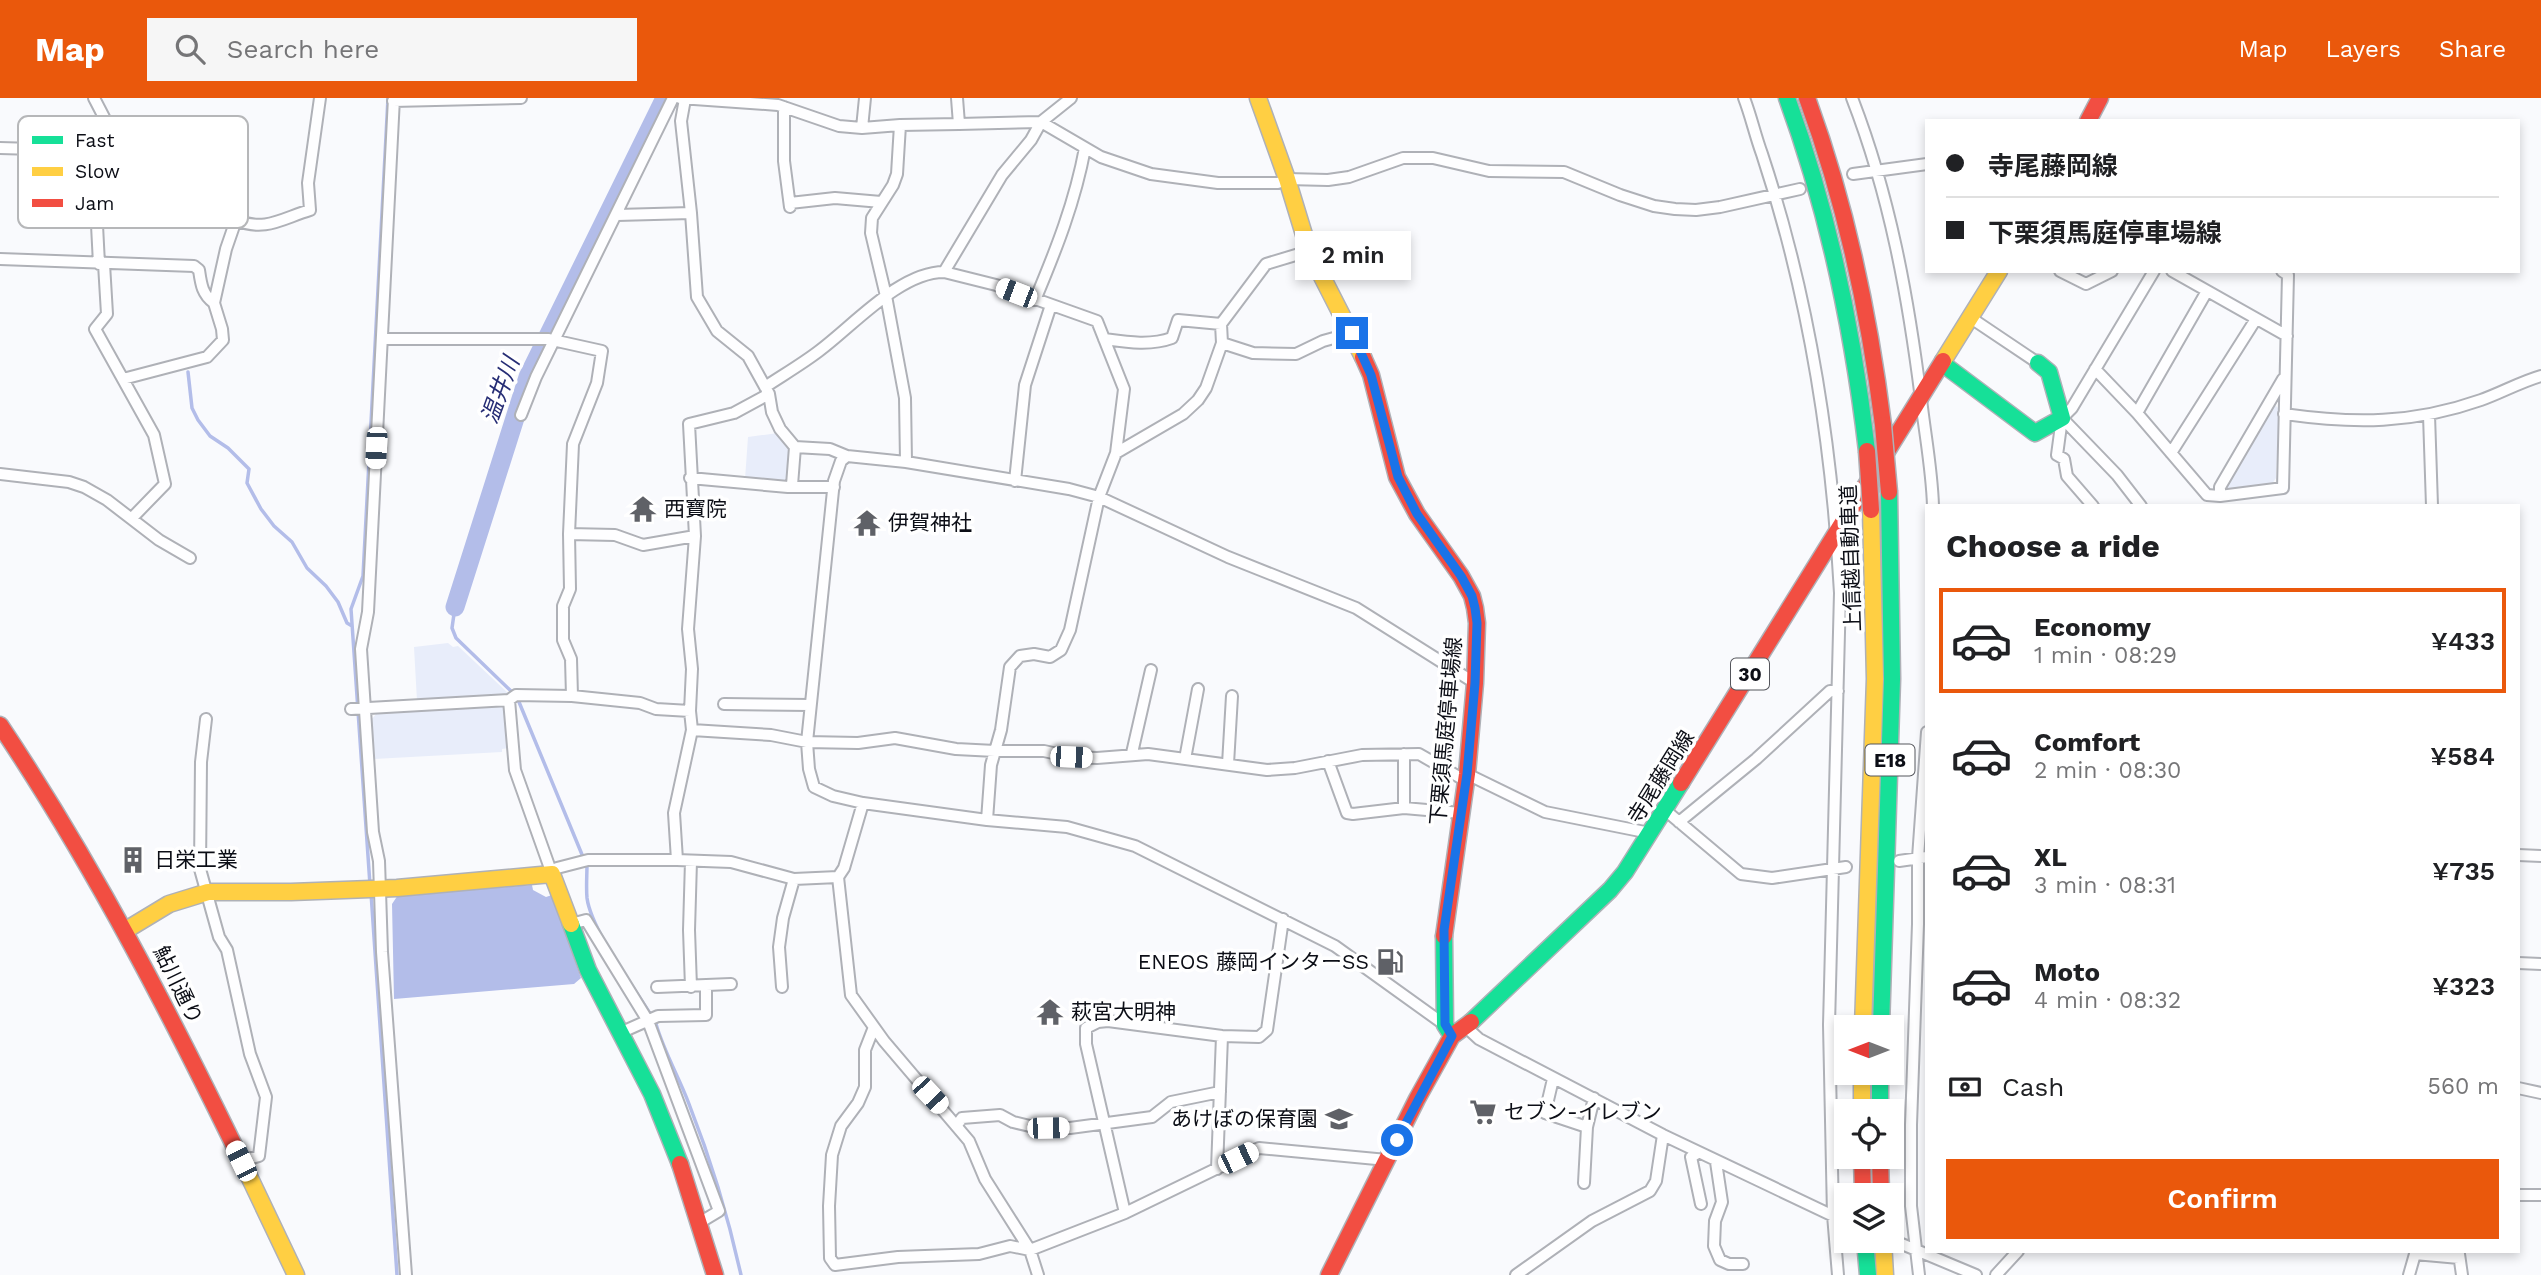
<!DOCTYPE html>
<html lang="en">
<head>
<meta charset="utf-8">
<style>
	:root { --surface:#fff; --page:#f6f6f6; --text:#202124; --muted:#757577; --line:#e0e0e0; --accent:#ea580c }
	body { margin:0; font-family:"Work Sans","Noto Sans JP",sans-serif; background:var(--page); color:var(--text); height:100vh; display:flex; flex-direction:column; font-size:26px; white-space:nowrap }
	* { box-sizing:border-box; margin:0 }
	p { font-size:23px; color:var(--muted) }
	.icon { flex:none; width:38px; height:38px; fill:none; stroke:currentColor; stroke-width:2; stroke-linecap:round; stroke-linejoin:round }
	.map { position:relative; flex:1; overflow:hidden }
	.panel { position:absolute; left:1925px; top:406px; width:595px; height:749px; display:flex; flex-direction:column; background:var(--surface); border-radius:0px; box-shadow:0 4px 10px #0003 }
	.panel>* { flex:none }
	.banner { position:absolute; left:1925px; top:21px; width:595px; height:154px; border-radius:0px; box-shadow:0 4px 10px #0003; display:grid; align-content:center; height:154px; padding:0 21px; background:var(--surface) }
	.needle { width:46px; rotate:270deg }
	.buttons { position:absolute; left:1834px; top:917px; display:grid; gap:14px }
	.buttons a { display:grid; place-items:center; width:70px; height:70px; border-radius:0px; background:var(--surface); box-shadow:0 4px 10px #0003; font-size:35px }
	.end { position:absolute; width:32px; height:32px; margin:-16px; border:9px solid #1a73e8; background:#fff; box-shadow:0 0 0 4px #fff }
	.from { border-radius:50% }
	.bubble { position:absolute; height:49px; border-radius:0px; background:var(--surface); box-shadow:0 4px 10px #0003; font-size:23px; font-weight:600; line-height:49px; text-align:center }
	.car { position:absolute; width:21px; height:42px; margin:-21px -10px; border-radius:9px; box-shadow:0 0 5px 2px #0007; background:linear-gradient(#fff 24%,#345 0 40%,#fff 0 76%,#345 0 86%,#fff 0) }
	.banner b { display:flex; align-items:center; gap:24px; height:66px; font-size:26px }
	.banner b+b { border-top:2px solid var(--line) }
	.banner i { width:18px; height:18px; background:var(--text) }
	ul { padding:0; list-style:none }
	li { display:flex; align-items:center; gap:21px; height:105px; margin:0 14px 10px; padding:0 7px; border:4px solid transparent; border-radius:0px }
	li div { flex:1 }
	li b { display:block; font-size:26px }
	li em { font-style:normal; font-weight:600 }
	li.current { border-color:var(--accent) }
	li>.icon { width:63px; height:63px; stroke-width:1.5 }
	h2 { padding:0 21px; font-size:32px; line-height:84px }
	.pay { display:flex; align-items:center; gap:18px; height:77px; padding:0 21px; font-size:26px }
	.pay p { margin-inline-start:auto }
	.button { display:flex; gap:14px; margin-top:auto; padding:14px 21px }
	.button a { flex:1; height:80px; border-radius:0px; background:var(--accent); color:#fff; font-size:28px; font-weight:600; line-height:80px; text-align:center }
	header { display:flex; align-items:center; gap:42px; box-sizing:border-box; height:98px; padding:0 35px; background:var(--accent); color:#fff }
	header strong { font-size:33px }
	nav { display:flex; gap:38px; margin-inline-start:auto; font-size:24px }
	.search { width:490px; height:63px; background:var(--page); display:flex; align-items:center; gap:18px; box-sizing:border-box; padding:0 24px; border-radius:0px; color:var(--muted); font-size:26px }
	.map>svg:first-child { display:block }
	.green { fill:#e8edfa }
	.water { fill:#b3bde9 }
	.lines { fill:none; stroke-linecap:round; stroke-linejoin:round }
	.stream { stroke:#b3bde9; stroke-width:3.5 }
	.river { stroke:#b3bde9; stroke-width:19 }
	.street-casing { stroke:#afb1b7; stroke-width:14 }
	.fast-casing { stroke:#afb1b7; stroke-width:19 }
	.slow-casing { stroke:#afb1b7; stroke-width:19 }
	.jam-casing { stroke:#afb1b7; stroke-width:19 }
	.street { stroke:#fefeff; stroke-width:10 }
	.fast { stroke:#16e098; stroke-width:16 }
	.slow { stroke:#ffcf43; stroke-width:16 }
	.jam { stroke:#f24e42; stroke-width:16 }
	.jam-bridge-casing { stroke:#afb1b7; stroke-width:19; stroke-linecap:butt }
	.jam-bridge { stroke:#f24e42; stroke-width:16 }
	.route { stroke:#1a73e8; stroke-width:9 }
	.labels { text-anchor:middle; stroke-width:7; stroke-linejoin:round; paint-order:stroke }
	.shield { fill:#fff; stroke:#55565c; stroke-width:2 }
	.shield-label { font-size:19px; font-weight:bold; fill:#0c0e16 }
	.poi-label { font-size:21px; fill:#0c0e16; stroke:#fff; text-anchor:start }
	.street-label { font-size:21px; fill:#0c0e16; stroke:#fff }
	.water-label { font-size:23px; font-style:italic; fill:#262d75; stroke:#fff }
	.key { fill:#fff; stroke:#b6b7b9; stroke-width:2 }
	.key-label { font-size:19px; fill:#0c0e16 }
</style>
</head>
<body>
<header>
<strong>Map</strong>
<div class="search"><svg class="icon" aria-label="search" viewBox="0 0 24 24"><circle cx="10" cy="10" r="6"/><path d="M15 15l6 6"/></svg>Search here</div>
<nav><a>Map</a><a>Layers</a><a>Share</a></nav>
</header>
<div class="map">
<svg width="2541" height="1177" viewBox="0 0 2541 1177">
	<rect width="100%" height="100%" fill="#f9fafd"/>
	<path class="green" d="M2275,307L2279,311L2276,380L2272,386L2231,392L2226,389Z
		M778,335L791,348L790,384L745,381L748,339Z
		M448,545L453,549L458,548L509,596L417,603L414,549Z
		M500,606L506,612L509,650L502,651V654L374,661L371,622L377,615Z"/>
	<path class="water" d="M532,787L533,792L546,799L552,797L581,880L574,886L394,901L392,806L398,797Z"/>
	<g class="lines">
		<path class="stream" d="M188,274L192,310L198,322L210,338L228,350L249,371L247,385L261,411L274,428L292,444L307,470L326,488L338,504L347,525L352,528
			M455,509L452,530L456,540L514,596
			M519,604L583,759
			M587,766C587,777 586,789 587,800C591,831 633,888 651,917
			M370,787L351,511L363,478L388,0
			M371,795L397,1177
			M656,926C664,954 679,979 689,1006C711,1062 728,1118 741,1177"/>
		<path class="river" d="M455,509L528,279L665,0"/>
		<defs>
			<path id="street" d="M94,0L108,27L114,52L97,127L99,166
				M394,0L368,514L361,551L373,734L379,763L382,854L406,1177
				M680,0L778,7L839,28L862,30L900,27
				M957,0L959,26L900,27L897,76L893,87L872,120L871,135L886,198L905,300L906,364L847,358L841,363L834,383L807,644L809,671L814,689L833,698L863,705L987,722L1067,729L1135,748L1335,848L1445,927
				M1744,0C1751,18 1755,37 1762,56C1809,198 1832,345 1840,495L1829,927L1833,1117L1838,1177
				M1852,0C1890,98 1908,198 1921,301C1925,337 1932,372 1933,408
				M685,1L681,23L691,115L697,199L717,233L748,258L769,296L772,314L780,331L795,349L830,351L847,358
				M393,3L521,0
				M784,9V63L790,109
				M959,26L1041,24L1101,59L1151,76L1218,85H1278L1287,81L1328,82L1349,79L1403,60H1433L1489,73L1564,74L1620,97L1654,108L1675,111L1696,112L1720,109L1800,91
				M862,30L865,0
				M0,50L69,52L113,59
				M1853,76L1927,66
				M790,105L835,100L881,104
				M617,117L691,115
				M0,161L194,168L199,172C201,186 202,196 214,205
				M104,166L107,216L95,231L154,337L165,386L132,420
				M2060,173L2086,186L2112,173
				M2172,173L2287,238
				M944,174L996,187L1097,223L1124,291L1116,355
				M1035,202C1056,152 1075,104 1085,50
				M1971,220L2038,265
				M382,241H548L602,253L597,285L573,346L569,436L570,491L563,508V542L571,561L572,598
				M1104,241C1126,244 1150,248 1172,240L1178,222L1221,226
				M1222,245L1253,255L1296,256L1323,243L1352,235
				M2095,271L2137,315L2207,397L2220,398L2283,390L2288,177L2282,173
				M123,281L207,259L223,242L222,231L214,205L226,151L236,122C265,134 281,121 310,112L308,85L320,0
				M765,289C783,277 802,266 819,253C854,227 900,174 944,174L1002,77L1031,42L1041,24L1071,0
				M2137,315L2207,193
				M2284,316C2354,326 2413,326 2481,302C2501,295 2520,284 2541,278
				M521,317L536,279L673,0
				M2429,317L2432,408
				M2062,320L2117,377L2141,408
				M2171,355L2256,221
				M906,364L1069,391L1099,399L1228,459L1356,510L1475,585
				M0,376L69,384L84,389L107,402L159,442L190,460
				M690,380L788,389H834
				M1015,383L1025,287L1051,207
				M792,387L795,349
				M2220,398V389L2283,281
				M2093,408L2067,378L2064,361L2057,357L2062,320L2072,310L2154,173
				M569,436L615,437L643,447L695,438
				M509,602L515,672L552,776L557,770L588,762H677L731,764L794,781L838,779
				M724,606L810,607
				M351,611L509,602L516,597L572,598L640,605L656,611L690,613L692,632L674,715L677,762
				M690,613L692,571L688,531L695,438L689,326L734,315L769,296
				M206,621L201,664L200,771L219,839L227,852L250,956L266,999L259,1058L241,1063
				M692,632L771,637L807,644L858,645L895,640L956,651L995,653H1044L1071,659L1097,660L1148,656L1267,672L1295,670L1362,657L1419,656L1466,683
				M1132,655L1151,572
				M1404,656V710
				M1185,661L1198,591
				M1328,663L1347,715L1353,716L1404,710L1461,715
				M1228,666L1232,598
				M1467,676L1545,714L1650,735
				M863,705L844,770L838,779L851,897L884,943L969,1043L985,1081L1030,1152L1038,1177
				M1665,712L1741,776L1772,780L1846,769
				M987,722L991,667L1001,632L1010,569L1020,558L1034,556L1050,559L1061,552L1070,532L1099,399L1116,355L1183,316L1198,302L1206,290L1222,245L1221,226L1266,166L1309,153
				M1679,724L1756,661L1830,593H1838
				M2518,757L2541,758
				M691,763L689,832L691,889
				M1899,763L1927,759
				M571,826L586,822L648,923L719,1113L699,1125
				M2518,865L2541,866
				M657,889L731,886
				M782,889L779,849L783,820L794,781
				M874,929L865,952V989L858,1005L841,1028L832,1057L829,1108L830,1160L835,1167L898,1159L979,1156L1010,1148L1030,1152L1125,1115L1259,1050L1387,1062
				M1466,929L1479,941L1663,1037L1846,1124
				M622,934L658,918L706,917V889
				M1553,981L1545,1015L1587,1029
				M2518,990L2541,995
				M957,1027L962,1020L1000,1017L1013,1024L1034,1029L1070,1030L1152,1019L1171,1004L1220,994
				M1698,1055L1691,1059L1701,1106
				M1716,1064L1722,1104L1715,1123L1714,1148L1720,1162L1729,1166H1743
				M1217,1071L1222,938
				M1584,1085L1587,1029L1594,1000
				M2518,1097H2541
				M1125,1115L1086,946V930L1098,924L1108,923L1222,938L1259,939L1267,932L1283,821
				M1897,1144L1976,1177
				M2459,1156L2462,1177
				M1516,1177L1592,1123L1650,1093L1656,1083L1663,1037
				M1919,1177L1911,1108V1027L1918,826V760L1927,634
				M1996,1177L2018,1153
				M2409,1177L2415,1156L2459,1160"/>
			<path id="fast" d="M1787,0C1829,115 1853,232 1867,353
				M1943,266L2035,335L2062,320L2049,274L2038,265
				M571,826L588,872L652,996L680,1066
				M1444,838L1445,927L1452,938
				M1471,924L1610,792L1625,774L1681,685
				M1881,929L1892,581L1889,394
				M1880,975V1013
				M1865,1143L1868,1177"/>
			<path id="slow" d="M1258,0L1287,81L1309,153L1363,259
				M1943,263L1999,173
				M126,832L169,806L208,794H291L397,790L552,776L571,826
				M1863,929L1875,581L1871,412
				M1862,975V1013
				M246,1072L296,1177
				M1883,1143L1885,1177"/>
			<path id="jam" d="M1807,0C1846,106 1869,215 1883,327
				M2088,23L2100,0
				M1363,259L1371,277L1397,379L1417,416L1461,478L1472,498L1475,510L1477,525L1475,585L1467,676L1444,838
				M0,627C95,769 172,919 246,1072
				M1681,685L1943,263
				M1862,1059L1863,1097
				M1880,1059L1881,1097
				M680,1066L715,1177
				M1329,1177L1417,1001L1452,938L1471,924"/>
		</defs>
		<use href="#street" class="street-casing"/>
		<use href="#fast" class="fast-casing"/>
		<use href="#slow" class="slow-casing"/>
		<use href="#jam" class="jam-casing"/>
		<use href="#street" class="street"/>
		<use href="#fast" class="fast"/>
		<use href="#slow" class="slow"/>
		<use href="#jam" class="jam"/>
		<defs>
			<path id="jam-bridge" d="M1883,327L1889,394
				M1867,353L1871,412"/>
		</defs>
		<use href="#jam-bridge" class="jam-bridge-casing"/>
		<use href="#jam-bridge" class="jam-bridge"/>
	</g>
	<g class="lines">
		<path class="route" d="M1352,235L1371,277L1398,379L1417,416L1461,478L1472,498L1475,510L1477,525L1475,585L1467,676L1444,832L1445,926L1452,938L1397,1042"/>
	</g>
	<defs>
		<symbol id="temple-bare" viewBox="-9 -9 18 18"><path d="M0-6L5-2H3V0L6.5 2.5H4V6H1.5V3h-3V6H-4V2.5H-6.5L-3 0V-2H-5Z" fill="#5f6167" stroke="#fff" stroke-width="2.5" paint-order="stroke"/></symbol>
		<symbol id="building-bare" viewBox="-9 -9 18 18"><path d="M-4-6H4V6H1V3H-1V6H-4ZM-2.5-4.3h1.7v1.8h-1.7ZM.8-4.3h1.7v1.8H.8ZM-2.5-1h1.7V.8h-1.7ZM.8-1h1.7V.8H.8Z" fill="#5f6167" stroke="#fff" stroke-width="2.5" paint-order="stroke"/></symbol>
		<symbol id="fuel-bare" viewBox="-9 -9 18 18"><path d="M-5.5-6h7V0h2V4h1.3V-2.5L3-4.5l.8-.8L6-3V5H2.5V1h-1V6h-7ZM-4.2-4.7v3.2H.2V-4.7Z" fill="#5f6167" stroke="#fff" stroke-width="2.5" paint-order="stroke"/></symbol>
		<symbol id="supermarket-bare" viewBox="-9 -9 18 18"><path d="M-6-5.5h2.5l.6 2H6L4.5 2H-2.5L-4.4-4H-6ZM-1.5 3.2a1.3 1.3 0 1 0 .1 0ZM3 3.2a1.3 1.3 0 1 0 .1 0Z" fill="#5f6167" stroke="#fff" stroke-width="2.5" paint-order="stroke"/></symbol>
		<symbol id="school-bare" viewBox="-9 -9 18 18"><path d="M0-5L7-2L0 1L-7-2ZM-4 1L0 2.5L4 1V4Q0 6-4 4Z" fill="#5f6167" stroke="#fff" stroke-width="2.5" paint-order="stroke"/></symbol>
	</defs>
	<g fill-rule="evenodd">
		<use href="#temple-bare" x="624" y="392" width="38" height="38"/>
		<use href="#temple-bare" x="848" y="406" width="38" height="38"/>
		<use href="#building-bare" x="114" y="743" width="38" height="38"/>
		<use href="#fuel-bare" x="1371" y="845" width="38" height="38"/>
		<use href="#temple-bare" x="1031" y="895" width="38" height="38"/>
		<use href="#supermarket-bare" x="1464" y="995" width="38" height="38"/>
		<use href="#school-bare" x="1320" y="1002" width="38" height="38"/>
	</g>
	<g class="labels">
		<g class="shield">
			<rect x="1731" y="560.5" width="38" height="31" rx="5"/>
			<rect x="1865.5" y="646.5" width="49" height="31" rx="5"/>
		</g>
		<g class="shield-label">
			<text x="1750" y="583">30</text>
			<text x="1890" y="669">E18</text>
		</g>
		<g class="poi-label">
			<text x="664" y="418">西寶院</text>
			<text x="888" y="432">伊賀神社</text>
			<text x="154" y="769">日栄工業</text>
			<text x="1369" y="871" text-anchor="end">ENEOS 藤岡インターSS</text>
			<text x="1071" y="921">萩宮大明神</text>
			<text x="1504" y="1021">セブン-イレブン</text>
			<text x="1318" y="1028" text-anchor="end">あけぼの保育園</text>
		</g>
		<g class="street-label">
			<text transform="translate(1851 460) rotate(-92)" y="7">上信越自動車道</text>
			<text transform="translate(1446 633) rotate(-85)" y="7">下栗須馬庭停車場線</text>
			<text transform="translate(1661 679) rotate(-58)" y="7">寺尾藤岡線</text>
			<text transform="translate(178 887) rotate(64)" y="7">鮎川通り</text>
		</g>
		<g class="water-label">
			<text transform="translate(500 292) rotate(-70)" y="8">温井川</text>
		</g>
	</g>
	<rect x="18" y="18" width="230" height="112" rx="10" class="key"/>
	<rect x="32" y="38" width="31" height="8" fill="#16e098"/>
	<rect x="32" y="69" width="31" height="9" fill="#ffcf43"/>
	<rect x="32" y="101" width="31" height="8" fill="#f24e42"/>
	<g class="key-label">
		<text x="75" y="49">Fast</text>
		<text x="75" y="80">Slow</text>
		<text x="75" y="112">Jam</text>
	</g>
</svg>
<div class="buttons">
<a><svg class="needle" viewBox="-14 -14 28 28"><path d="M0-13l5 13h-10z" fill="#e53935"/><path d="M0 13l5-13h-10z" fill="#757577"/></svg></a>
<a><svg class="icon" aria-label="locate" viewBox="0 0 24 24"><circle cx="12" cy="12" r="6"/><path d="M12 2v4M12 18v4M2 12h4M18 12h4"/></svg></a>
<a><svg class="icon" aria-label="layers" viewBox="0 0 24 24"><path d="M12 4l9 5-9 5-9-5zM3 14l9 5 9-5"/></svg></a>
</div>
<i class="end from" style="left:1397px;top:1042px"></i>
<i class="end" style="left:1352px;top:235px"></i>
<div class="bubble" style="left:1295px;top:133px;width:116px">2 min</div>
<i class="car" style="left:1016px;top:195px;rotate:291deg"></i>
<i class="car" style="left:376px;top:350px;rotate:183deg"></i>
<i class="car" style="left:1071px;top:659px;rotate:92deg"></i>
<i class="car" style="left:930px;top:997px;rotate:137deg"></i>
<i class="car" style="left:1048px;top:1030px;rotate:89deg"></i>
<i class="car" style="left:1238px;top:1060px;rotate:64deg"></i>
<i class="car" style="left:241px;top:1063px;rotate:334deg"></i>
<div class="banner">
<b><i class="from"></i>寺尾藤岡線</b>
<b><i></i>下栗須馬庭停車場線</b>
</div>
<section class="panel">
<h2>Choose a ride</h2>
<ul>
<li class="current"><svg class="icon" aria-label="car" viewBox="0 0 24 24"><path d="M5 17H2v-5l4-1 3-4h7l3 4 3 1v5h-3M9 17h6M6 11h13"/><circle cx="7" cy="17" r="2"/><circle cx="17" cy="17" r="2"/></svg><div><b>Economy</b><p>1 min · 08:29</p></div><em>¥433</em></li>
<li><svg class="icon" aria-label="car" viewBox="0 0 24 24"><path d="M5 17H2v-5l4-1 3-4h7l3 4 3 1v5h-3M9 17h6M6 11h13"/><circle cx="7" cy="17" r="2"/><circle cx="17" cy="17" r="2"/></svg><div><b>Comfort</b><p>2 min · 08:30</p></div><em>¥584</em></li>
<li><svg class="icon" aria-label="car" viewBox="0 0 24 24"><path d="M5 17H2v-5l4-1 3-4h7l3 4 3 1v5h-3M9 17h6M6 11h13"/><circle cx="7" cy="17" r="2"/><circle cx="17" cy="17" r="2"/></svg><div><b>XL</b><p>3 min · 08:31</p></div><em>¥735</em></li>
<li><svg class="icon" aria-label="car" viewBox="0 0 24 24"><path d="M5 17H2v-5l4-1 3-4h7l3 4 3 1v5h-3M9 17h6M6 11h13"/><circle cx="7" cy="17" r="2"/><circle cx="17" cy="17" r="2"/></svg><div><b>Moto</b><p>4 min · 08:32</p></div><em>¥323</em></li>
</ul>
<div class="pay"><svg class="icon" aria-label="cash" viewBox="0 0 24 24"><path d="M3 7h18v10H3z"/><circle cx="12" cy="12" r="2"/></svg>Cash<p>560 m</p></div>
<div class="button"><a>Confirm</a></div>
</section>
</div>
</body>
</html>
